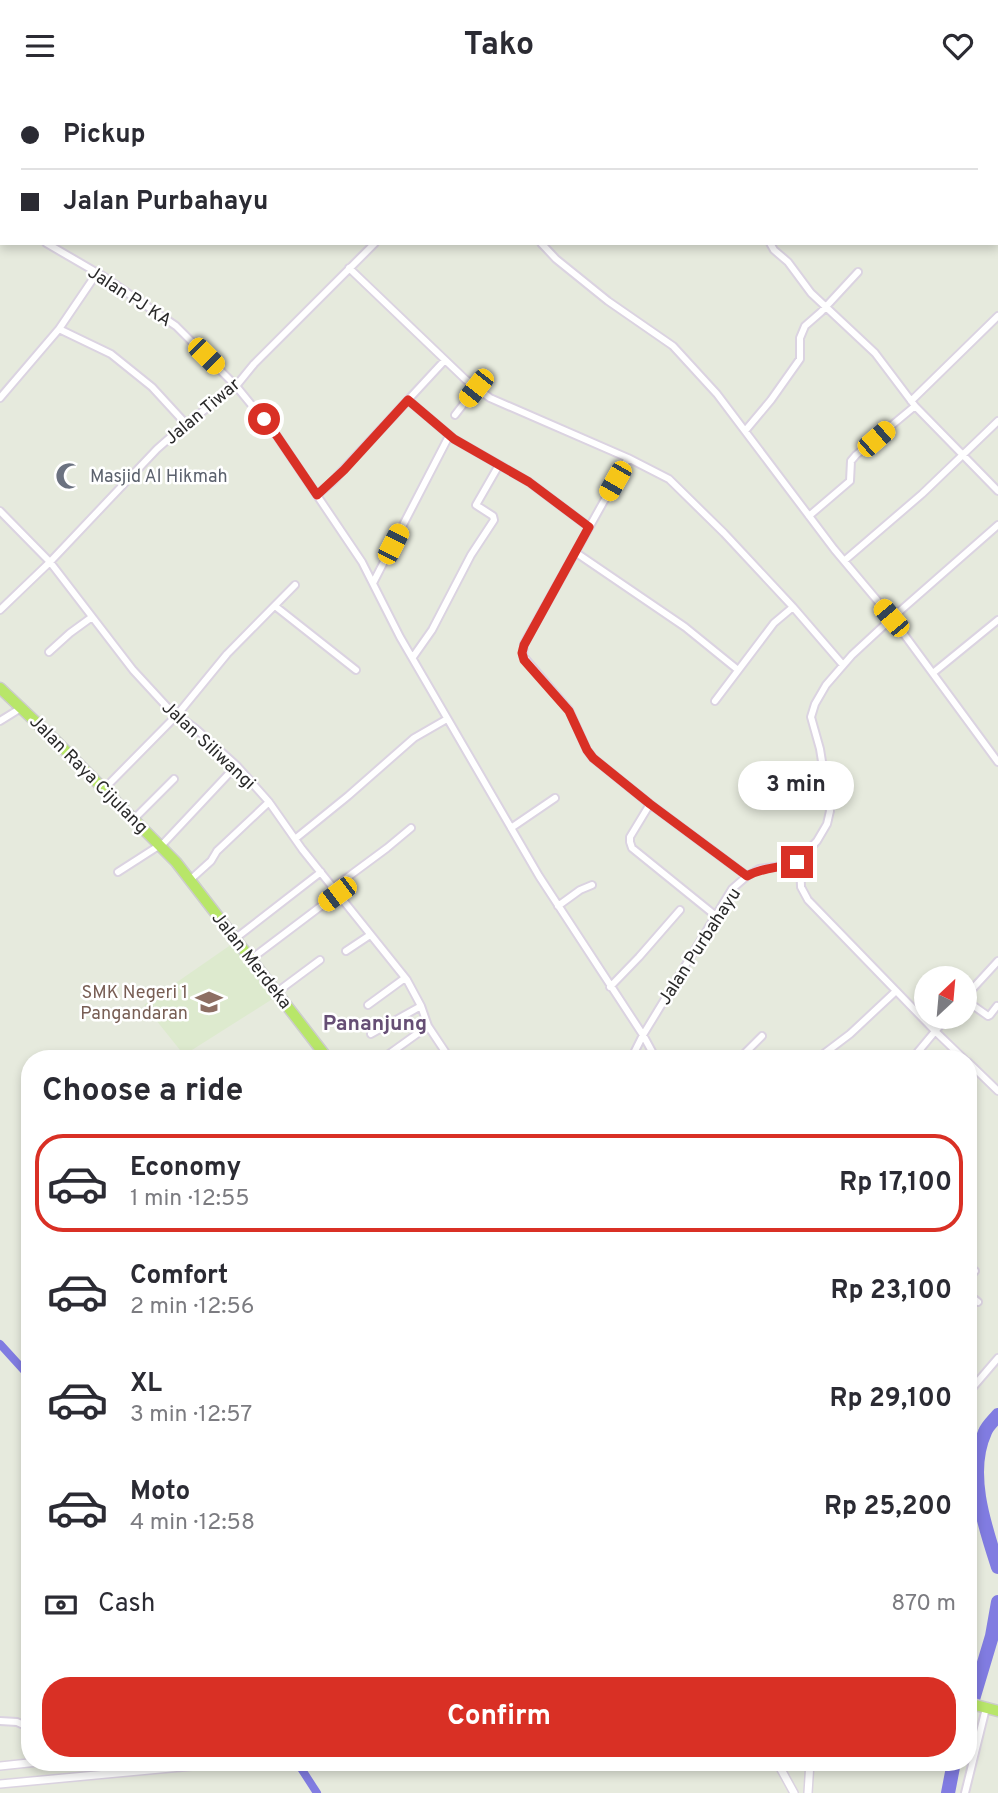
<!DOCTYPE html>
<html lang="en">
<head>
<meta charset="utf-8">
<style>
	:root { --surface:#fff; --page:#f2f2f3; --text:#2b2b33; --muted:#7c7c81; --line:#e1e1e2; --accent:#d93025 }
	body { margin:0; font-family:Overpass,sans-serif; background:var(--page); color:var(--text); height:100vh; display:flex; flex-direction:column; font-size:26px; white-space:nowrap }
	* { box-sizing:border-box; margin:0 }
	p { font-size:23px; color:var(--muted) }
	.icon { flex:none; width:38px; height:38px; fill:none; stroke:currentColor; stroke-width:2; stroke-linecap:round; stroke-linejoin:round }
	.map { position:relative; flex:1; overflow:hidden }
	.sheet { position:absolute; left:21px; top:959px; width:956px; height:721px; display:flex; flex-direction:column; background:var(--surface); border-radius:28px; box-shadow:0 4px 10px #0003 }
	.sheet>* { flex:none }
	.banner { position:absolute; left:0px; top:0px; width:999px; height:154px; box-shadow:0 4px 10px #0003; display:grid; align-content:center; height:154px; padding:0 21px; background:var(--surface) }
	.needle { width:46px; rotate:26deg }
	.tools { position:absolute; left:914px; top:875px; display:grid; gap:14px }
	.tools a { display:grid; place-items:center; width:63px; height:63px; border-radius:50%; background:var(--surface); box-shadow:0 4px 10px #0003; font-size:35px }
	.end { position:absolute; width:32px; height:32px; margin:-16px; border:9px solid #d93025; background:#fff; box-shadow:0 0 0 4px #fff }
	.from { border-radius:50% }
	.bubble { position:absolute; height:49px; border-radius:24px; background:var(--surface); box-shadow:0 4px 10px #0003; font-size:23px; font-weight:700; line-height:49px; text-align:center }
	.car { position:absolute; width:21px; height:42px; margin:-21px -10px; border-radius:9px; box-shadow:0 0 5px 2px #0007; background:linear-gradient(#f5c518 24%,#345 0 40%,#f5c518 0 76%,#345 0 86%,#f5c518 0) }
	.banner b { display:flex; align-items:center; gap:24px; height:66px; font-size:26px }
	.banner b+b { border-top:2px solid var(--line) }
	.banner i { width:18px; height:18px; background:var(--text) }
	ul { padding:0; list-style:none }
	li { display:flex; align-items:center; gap:21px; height:98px; margin:0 14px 10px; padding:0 7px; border:4px solid transparent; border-radius:28px }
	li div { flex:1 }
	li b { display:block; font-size:26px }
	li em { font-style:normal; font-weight:700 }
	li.current { border-color:var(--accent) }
	li>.icon { width:63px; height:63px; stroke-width:1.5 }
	h2 { padding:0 21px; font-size:32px; line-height:84px }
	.pay { display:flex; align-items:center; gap:18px; height:77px; padding:0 21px; font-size:26px }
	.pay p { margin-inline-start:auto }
	.cta { display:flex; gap:14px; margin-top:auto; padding:14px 21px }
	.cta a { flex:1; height:80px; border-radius:28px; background:var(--accent); color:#fff; font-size:28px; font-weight:700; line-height:80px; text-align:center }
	header { display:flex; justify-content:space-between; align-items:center; height:91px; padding:0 21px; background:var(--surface); font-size:32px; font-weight:700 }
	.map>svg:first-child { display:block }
	.education { fill:#ddeace }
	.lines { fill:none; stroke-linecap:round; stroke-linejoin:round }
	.canal { stroke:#817ce1; stroke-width:8 }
	.river { stroke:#817ce1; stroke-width:14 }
	.minor-casing { stroke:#dbd3e1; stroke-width:10 }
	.tertiary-casing { stroke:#dbd3e1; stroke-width:10 }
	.trunk-casing { stroke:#ccc; stroke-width:13 }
	.minor { stroke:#fff; stroke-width:6 }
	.tertiary { stroke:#fff; stroke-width:7 }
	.trunk { stroke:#b8e669; stroke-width:10 }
	.route { stroke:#d93025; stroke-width:9 }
	.labels { text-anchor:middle; stroke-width:5; stroke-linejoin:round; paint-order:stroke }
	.street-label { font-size:18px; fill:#2a2a2a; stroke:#fff }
	.worship-label { font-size:18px; fill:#5b616d; stroke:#fff; text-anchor:start }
	.education-label { font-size:18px; fill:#785e54; stroke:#fff; text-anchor:end }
	.quarter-label { font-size:21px; font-weight:bold; fill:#664f75; stroke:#fff }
</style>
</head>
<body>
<header><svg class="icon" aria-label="menu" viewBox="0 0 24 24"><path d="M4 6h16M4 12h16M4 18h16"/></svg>Tako<svg class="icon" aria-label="heart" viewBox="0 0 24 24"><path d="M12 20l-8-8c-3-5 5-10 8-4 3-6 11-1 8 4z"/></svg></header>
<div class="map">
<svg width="998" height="1702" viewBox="0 0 998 1702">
	<rect width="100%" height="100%" fill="#e6eadd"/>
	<path class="education" d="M232,853L274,907L184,964L144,914Z"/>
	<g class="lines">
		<path class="canal" d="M0,1253L30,1286
			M297,1671L317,1702"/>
		<path class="river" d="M867,0L869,2
			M998,113V114
			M998,1324C994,1329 987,1335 985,1341C966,1382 985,1436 998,1476
			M968,1625L992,1545L998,1511
			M948,1702L954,1671"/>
		<defs>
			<path id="minor" d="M445,0L447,2
				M198,2L200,0
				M526,2L527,0
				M0,49L2,47
				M0,126L2,127
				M46,152L101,184L176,235L236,295L277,345L362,471L400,546L539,785L643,944L656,968
				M541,152L556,168L608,210L673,255L717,303L834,458L892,527L998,671
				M770,152L774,159L788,171L811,202L875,262L915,315L998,400
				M349,177L465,288L490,307L628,367L669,388L724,442L793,516L843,574
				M59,238L111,263L152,296L186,333
				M0,307L59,238L97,182
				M408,309L445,269
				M911,310L998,225
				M455,324L476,297
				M745,340L771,309L800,268V247L805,235L821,221L858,181
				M628,367L524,553L523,565L569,619L587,659L593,667L650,713L747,785
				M317,404L332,391L408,309L454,348L529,391L589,436
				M0,420L50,471L133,579L168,617L196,638L237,675L269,711L302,758L407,889L421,915L428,935L450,968
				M809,425L850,390L851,370L856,364L915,315
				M575,461L685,536L738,579
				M844,470L922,403L998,330
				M373,492L449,345
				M275,515L356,579
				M0,519L50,471L157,358L182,336L236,295L254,273L375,152
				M49,561L70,542L92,526
				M413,566L432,539L471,464L494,429L493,425L476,414L499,374
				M933,582L998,529
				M715,610L774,532L793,516
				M0,630L21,617
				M104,698L177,624L227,563L295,494
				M650,713L630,746V751L632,757L716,825
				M134,728L174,688
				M511,737L555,707
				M295,748L348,705L414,647L447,628
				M161,755L236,675
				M800,768L801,796L808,809L935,940L964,968
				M118,781L160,754
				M190,789L211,770L217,760L269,711
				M333,797L387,757L411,737
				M558,815L580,799L592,794
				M236,847L321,781
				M346,860L370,844
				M251,868L337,803
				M610,896L639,866L680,819
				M277,901L320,869
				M964,907L998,870
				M964,908L988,925L990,924L997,915
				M368,914L405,887
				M371,943L421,915
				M382,968L428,935
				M631,968L643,944L732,798L747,785L759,778L790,774L797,771L817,750L827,733L830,720L820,658L811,626L815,613L826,594L852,564L892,527L998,434
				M739,968L762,945
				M817,968L850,943L896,900
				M912,968L947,926
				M968,971L998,1000
				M968,1112L971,1108
				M968,1188L975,1180
				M968,1203L978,1211
				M968,1302L998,1267
				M0,1630L17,1631L30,1637
				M965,1702L986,1617"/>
			<path id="tertiary" d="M777,1671L794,1702
				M0,1675L38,1671
				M0,1693L235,1671
				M808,1702L810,1671"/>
			<path id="trunk" d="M0,597L58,652L176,771L328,968
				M968,1612L998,1620"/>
		</defs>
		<use href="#minor" class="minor-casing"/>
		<use href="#tertiary" class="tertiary-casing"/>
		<use href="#trunk" class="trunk-casing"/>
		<use href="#minor" class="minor"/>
		<use href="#tertiary" class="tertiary"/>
		<use href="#trunk" class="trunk"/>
	</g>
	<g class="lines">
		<path class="route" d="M264,328L277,345L317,404L344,379L408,309L454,348L529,391L589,436L524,554L522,562L524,569L569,620L587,659L593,667L650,713L747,785C765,775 780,778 797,771"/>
	</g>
	<defs>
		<symbol id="mosque-bare" viewBox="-9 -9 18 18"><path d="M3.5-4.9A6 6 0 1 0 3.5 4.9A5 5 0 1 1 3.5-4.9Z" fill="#6b7280" stroke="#fff" stroke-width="2.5" paint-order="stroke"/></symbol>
		<symbol id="school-bare" viewBox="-9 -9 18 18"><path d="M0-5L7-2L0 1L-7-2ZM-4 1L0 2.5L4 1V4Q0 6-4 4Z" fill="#8d6e63" stroke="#fff" stroke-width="2.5" paint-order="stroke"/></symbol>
	</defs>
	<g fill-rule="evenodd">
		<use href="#mosque-bare" x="50" y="366" width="38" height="38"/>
		<use href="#school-bare" x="190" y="892" width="38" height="38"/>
	</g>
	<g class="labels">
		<g class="street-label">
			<text transform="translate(130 205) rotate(33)" y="6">Jalan PJ KA</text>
			<text transform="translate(202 320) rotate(-40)" y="6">Jalan Tiwar</text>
			<text transform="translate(209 654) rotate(43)" y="6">Jalan Siliwangi</text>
			<text transform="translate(89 683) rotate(45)" y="6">Jalan Raya Cijulang</text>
			<text transform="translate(699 855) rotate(-57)" y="6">Jalan Purbahayu</text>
			<text transform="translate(252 869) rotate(52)" y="6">Jalan Merdeka</text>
		</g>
		<g class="worship-label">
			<text x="90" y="391">Masjid Al Hikmah</text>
		</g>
		<g class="education-label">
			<text x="188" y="907">SMK Negeri 1<tspan x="188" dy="21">Pangandaran</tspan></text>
		</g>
		<g class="quarter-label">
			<text x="375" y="939">Pananjung</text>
		</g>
	</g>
</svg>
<div class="tools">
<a><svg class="needle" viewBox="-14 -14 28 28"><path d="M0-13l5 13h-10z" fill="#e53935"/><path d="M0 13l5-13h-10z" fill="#7c7c81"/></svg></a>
</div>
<i class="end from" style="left:264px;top:328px"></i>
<i class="end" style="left:797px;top:771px"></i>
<div class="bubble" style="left:738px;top:670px;width:116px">3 min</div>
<i class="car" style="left:206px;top:265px;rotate:135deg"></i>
<i class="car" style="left:476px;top:297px;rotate:218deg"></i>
<i class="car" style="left:876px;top:348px;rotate:49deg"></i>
<i class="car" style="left:615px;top:390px;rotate:210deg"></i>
<i class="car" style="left:393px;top:453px;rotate:27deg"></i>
<i class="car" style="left:891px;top:527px;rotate:320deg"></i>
<i class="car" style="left:337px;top:803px;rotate:233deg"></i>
<div class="banner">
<b><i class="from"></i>Pickup</b>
<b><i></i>Jalan Purbahayu</b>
</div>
<section class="sheet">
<h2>Choose a ride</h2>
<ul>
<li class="current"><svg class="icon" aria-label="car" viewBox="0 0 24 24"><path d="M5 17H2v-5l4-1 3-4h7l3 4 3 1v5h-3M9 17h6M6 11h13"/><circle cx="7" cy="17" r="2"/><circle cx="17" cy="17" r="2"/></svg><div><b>Economy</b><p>1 min · 12:55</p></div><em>Rp 17,100</em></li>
<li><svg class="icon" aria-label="car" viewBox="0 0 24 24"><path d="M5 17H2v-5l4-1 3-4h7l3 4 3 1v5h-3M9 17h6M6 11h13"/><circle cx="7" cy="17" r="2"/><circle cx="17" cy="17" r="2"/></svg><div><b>Comfort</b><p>2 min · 12:56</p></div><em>Rp 23,100</em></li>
<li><svg class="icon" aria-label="car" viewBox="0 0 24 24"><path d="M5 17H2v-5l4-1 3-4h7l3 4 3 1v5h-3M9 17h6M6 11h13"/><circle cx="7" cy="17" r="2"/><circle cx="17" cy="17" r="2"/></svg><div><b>XL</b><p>3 min · 12:57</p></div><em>Rp 29,100</em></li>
<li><svg class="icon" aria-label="car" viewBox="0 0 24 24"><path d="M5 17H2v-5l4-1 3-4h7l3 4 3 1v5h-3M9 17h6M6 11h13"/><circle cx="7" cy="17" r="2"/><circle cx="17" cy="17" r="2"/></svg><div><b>Moto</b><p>4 min · 12:58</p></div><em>Rp 25,200</em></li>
</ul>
<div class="pay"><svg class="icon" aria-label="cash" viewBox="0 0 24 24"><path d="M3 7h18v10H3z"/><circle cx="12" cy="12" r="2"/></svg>Cash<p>870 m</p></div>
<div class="cta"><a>Confirm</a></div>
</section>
</div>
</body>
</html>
